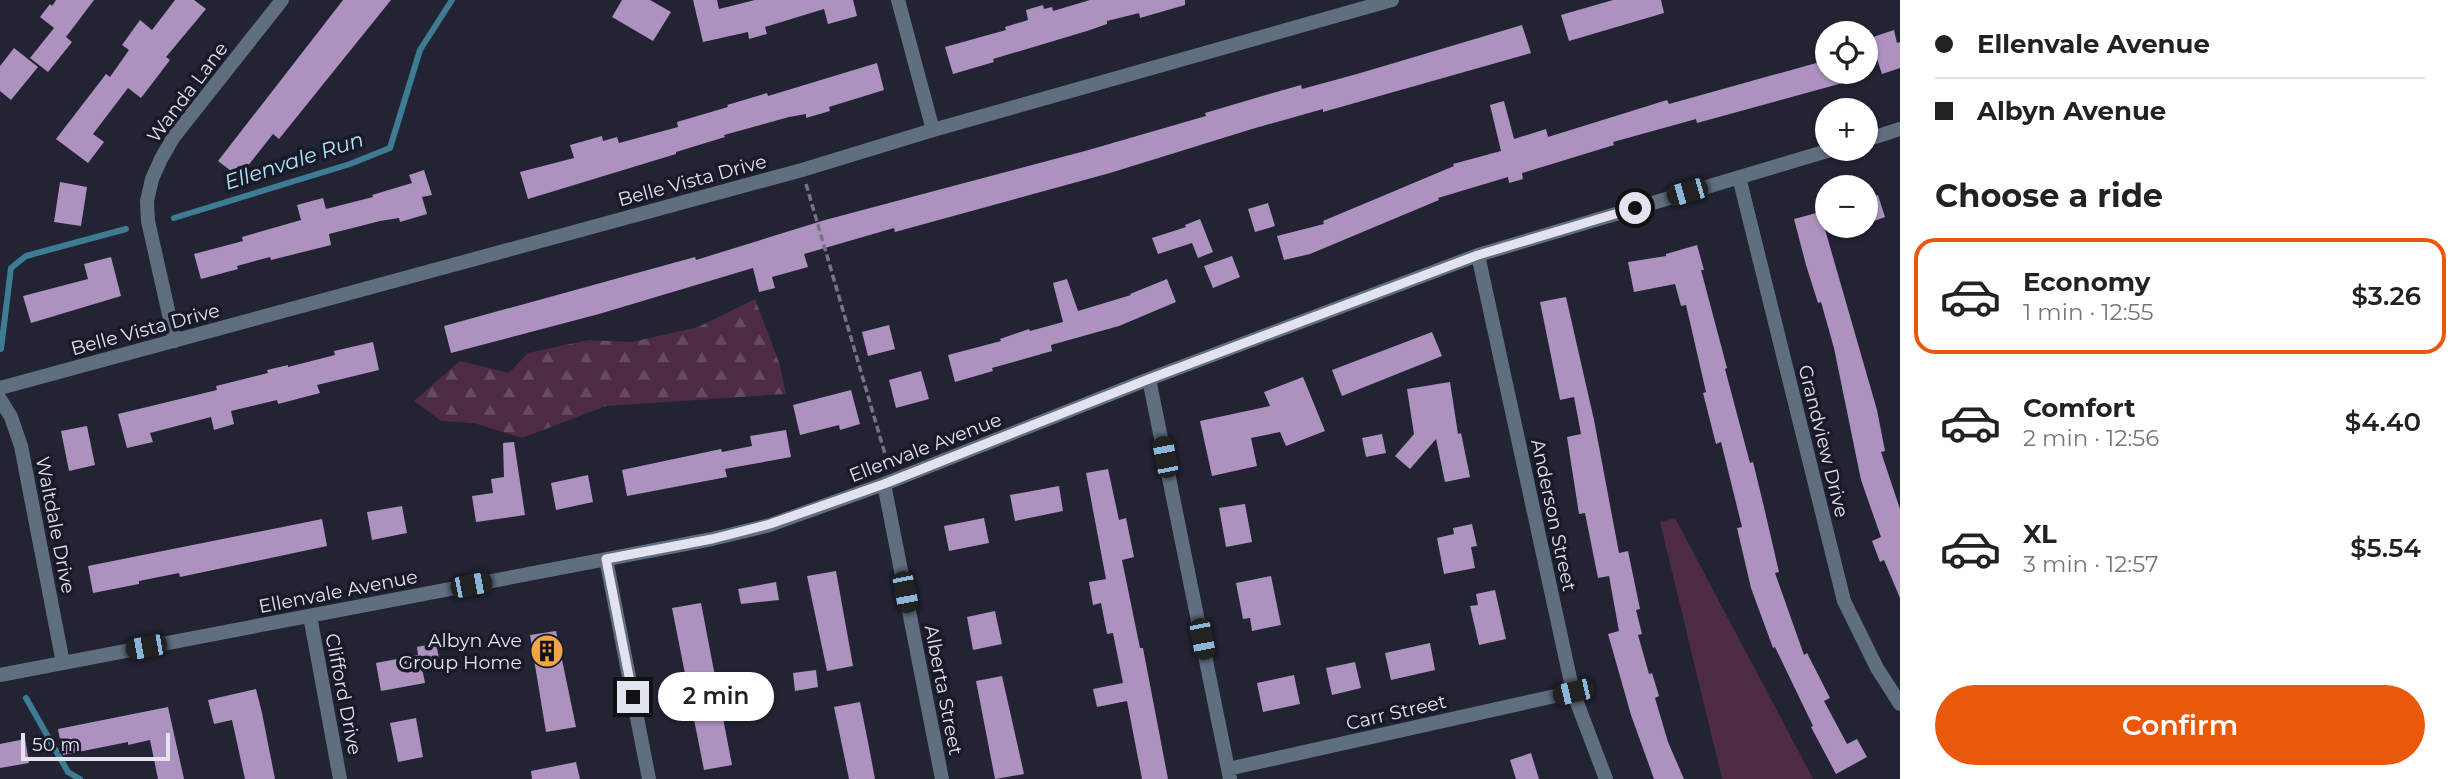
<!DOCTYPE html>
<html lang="en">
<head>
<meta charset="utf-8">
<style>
	:root { --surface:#fff; --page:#f2f2f2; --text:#222; --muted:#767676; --line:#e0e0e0; --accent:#ea580c }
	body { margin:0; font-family:Montserrat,sans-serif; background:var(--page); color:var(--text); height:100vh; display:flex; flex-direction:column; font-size:26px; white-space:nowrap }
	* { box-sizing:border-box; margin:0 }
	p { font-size:23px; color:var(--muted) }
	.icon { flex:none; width:38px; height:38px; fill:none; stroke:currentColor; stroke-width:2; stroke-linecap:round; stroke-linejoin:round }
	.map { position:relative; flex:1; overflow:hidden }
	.side { display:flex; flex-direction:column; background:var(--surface); width:560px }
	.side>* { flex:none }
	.banner { display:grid; align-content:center; height:154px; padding:0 35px; background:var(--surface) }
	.fabs { position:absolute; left:1815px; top:21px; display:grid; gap:14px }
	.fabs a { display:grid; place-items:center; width:63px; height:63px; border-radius:50%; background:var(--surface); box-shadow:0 2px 5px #0004; font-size:35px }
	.scale { position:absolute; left:21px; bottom:18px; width:149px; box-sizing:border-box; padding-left:7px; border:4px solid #e2e3ee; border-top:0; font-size:19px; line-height:24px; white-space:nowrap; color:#e2e3ee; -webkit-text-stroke:5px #191a29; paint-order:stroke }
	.end { position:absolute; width:32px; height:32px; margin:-16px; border:9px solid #e2e3ee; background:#111; box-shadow:0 0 0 4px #111 }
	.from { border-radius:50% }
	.bubble { position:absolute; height:49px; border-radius:24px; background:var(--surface); box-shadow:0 2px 5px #0004; font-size:23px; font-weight:600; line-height:49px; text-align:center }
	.car { position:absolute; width:21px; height:42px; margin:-21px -10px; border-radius:9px; box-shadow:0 0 5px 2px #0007; background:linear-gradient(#222 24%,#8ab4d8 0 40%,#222 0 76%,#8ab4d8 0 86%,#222 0) }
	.banner b { display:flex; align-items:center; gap:24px; height:66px; font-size:26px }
	.banner b+b { border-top:2px solid var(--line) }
	.banner i { width:18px; height:18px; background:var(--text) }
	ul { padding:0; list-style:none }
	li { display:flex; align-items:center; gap:21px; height:116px; margin:0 14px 10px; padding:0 21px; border:4px solid transparent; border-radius:21px }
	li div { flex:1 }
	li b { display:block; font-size:26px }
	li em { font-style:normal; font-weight:600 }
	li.on { border-color:var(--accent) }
	li>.icon { width:63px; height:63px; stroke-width:1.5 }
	h2 { padding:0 35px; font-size:32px; line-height:84px }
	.primary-button { display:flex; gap:14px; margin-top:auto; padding:14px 35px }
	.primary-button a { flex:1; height:80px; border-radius:42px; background:var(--accent); color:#fff; font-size:28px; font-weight:600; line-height:80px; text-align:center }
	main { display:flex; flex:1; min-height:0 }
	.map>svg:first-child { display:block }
	.forest { fill:url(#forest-firs) }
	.park { fill:#4d2b42 }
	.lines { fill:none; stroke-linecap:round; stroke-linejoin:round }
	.stream { stroke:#3d7c92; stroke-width:6 }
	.building { fill:#ad92c0 }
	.path { stroke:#747583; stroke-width:3.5; stroke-dasharray:7 3.5; stroke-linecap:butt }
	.minor { stroke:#606f80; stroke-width:14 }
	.route { stroke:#e2e3ee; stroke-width:9 }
	.labels { text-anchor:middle; stroke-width:7; stroke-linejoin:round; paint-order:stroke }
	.street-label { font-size:19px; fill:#e2e3ee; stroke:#191a29 }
	.poi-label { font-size:19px; fill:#e2e3ee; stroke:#191a29; text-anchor:end }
	.water-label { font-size:21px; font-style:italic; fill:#b1e7fb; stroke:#191a29 }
</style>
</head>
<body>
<main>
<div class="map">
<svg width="1900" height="779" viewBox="0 0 1900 779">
	<defs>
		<pattern id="forest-firs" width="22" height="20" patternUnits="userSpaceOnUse" patternTransform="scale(1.75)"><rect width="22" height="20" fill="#4d2b42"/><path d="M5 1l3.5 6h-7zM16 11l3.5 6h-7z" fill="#664a5e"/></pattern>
	</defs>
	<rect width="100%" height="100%" fill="#222333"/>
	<path class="forest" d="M755,299L780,365L786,394L606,406L522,438L474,423L441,421L414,401L460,361L509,373L528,353L588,340L632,342L698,327Z"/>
	<path class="park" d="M1675,518L1809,771L1813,779H1722L1660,522Z"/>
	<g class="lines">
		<path class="stream" d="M174,218L350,164L390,148L420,50L452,0
			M1,349L11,268L26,256L126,229
			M26,698L68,772L80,779"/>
	</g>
	<path class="building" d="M56,0H94L66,37L72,42L48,72L30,58L54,28L40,17L50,4L52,6Z
		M175,0H194L206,9L166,57L170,60L141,98L128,88L93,134L104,142L88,163L56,139L106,74L110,77L129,50L122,45L140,20L152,30Z
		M343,0H391L279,139L273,134L239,177L218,161Z
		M622,0H650L671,12L653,41L612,17Z
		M693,0H717L719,9L755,0H853L857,16L828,24L824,9L765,27L767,34L749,39L748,32L703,42Z
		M1090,0H1185V5L1140,18L1139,13L1107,21V24L1087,31L993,59L994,62L953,74L945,47L1006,30L1005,27L1028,20L1026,10L1043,5L1044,9L1052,7L1053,11Z
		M1613,0H1661L1664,13L1569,41L1561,15Z
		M1522,25L1531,53L1323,112V109L1252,129L1110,173L895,232L894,228L804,254L808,267L772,277L775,288L759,292L753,268L599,314L451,353L444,326L695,257L696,260L825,220L1085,151L1206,116L1205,113L1259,97L1301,85L1302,89L1357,74Z
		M1894,30L1897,43L1900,42V68L1882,74L1870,38Z
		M14,48L38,67L11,100L0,91V66Z
		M1827,60V72H1867L1868,76L1697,123L1696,119L1613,142L1614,145L1522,173L1523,179L1509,183L1508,177L1438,198L1439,200L1310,254L1284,260L1277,236L1324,224L1323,221L1454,166L1453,164L1501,151L1490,105L1504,101L1514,139L1546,129L1548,137L1667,100L1669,104Z
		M877,63L884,90L829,107L830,111L806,118V114L789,117L724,135L725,137L676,152V154L528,199L520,172L574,158L570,145L602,136L603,141L617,137L619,143L678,127L677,122L728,107L727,105L767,93L768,96Z
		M424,170L432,195L422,197L427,214L400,222L399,218L380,221L329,234L331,245L271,260L270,257L237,266L238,269L201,279L194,254L243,241L242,237L301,220L297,205L323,198L326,209L373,197L372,195L412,183L409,175Z
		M60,182L87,187L81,226L54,222Z
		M1878,195L1885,217L1866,224V199Z
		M1268,203L1275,226L1255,232L1248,209Z
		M1820,212L1877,410L1885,451L1881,452L1900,509V598L1884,560L1880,562L1872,541L1881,537L1861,480L1834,348L1821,302L1818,303L1806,265L1794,219Z
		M1200,219L1213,252L1198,258L1192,243L1158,254L1152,238L1186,227L1185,225Z
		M1697,245L1704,270H1701L1727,368L1725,369L1750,463L1753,462L1763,503L1779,572L1775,573L1804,655L1807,653L1830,698L1824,701L1847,744L1857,739L1867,757L1836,774L1811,727L1813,726L1775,647L1773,648L1751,588L1737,528L1742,527L1721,442L1716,444L1703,393L1706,392L1686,305L1681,306L1675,284L1634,292L1628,262L1666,256V254Z
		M1232,256L1240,277L1213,288L1204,266Z
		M111,257L121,296L31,323L23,296L88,279L84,264Z
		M1067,279L1078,311L1131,295L1130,294L1167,279L1176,302L1119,326L1051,345L1052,351L992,368L993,371L955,382L948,355L1001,341L1000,339L1029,329L1030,331L1063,322L1053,283Z
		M1566,297L1594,420L1619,553L1628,551L1640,609L1636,610L1642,634L1638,635L1649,674L1652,673L1659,696L1655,698L1668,742L1684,779H1654L1631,715L1608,634L1619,631L1609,576L1598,578L1585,513L1579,514L1567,437L1581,434L1574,397L1560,400L1540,302Z
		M889,325L895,349L868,356L862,332Z
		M1432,332L1442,356L1342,396L1332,370Z
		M373,342L379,370L317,385L320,393L278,404L277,400L231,411L234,424L214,430L211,417L150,433L153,442L127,448L118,414L217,390L216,386L268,373L267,370L288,365V367L335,355L334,351Z
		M921,371L929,399L896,408L889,380Z
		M1303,377L1325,431L1286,446L1280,432L1251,438L1257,466L1212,476L1200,421L1270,406L1264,392Z
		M1450,382L1458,434L1461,433L1470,477L1445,482L1436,439L1410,469L1395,456L1414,434L1407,389Z
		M851,390L860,424L840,430L839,425L800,435L793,405Z
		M87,426L95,465L69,471L61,431Z
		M786,430L791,457L725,469L727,477L627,496L622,470L721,449L722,452L752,446L750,436Z
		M1382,434L1386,453L1366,457L1362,438Z
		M514,442L525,515L476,522L472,496L493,493L491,479L504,477L503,443Z
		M1108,469L1119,520L1126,518L1134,557L1122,560L1140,648H1143L1168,779H1142L1127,701L1097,707L1093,689L1123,683L1113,633L1107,634L1101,603L1093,605L1089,582L1106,579L1086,473Z
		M588,475L593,502L556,510L551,483Z
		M1059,486L1063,511L1015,521L1010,495Z
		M1245,504L1252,542L1226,547L1219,508Z
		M402,506L407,533L372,540L367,512Z
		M984,518L989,543L949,551L944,526Z
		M322,519L327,546L180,577L179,573L139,581V584L93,593L88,566Z
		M1472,524L1477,546L1471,547L1475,568L1444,574L1437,538L1454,534L1453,528Z
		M836,571L853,666L827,671L807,576Z
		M1271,576L1281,625L1252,631L1250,618L1243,619L1236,583Z
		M776,582L779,600L741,604L738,589Z
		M1495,590L1506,639L1479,645L1470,606L1478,605L1476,594Z
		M701,603L732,765L704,770L672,608Z
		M995,611L1002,644L973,650L967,617Z
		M556,631L576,727L546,732L530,635Z
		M436,643L440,664L422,668L425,683L381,691L376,663L418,655L417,647Z
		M1430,643L1435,670L1391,680L1385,653Z
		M1355,662L1361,688L1332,695L1326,668Z
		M816,670L818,687L795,691L793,673Z
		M1294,675L1300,704L1263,712L1257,683Z
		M1002,676L1024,774L995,779L976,681Z
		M256,689L262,713L275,779H245L232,720L214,724L208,700Z
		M860,702L868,742L875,779H849L834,707Z
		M168,707L184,779H158L150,740L128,745V742L63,755L58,729Z
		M416,718L423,757L398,762L390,723Z
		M25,739L29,763L0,768V744Z
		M1531,753L1539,779H1516L1510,760Z
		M576,762L580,779H532L531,771Z"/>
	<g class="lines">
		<path class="path" d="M806,184L885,454L890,465"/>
		<path class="minor" d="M898,0L933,130
			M1866,140L1900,129
			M1739,177L1844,601L1877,668L1900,704
			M1478,255L1573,692L1606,779
			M175,341L148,221L147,201L152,179L161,159L173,138L282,0
			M1149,379L1230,779
			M0,388L802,170L933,130L1392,0
			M0,399L11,417L21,446L63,663
			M884,484L942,779
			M606,559L649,779
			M310,616L340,779
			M0,675L712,539L770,525L884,484L1149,379L1478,255L1834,149
			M1228,769L1573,692"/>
	</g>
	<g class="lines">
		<path class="route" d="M633,697L606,559L712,539L770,524L884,484L1149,379L1478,255L1635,208"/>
	</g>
	<defs>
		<symbol id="building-disc" viewBox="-11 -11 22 22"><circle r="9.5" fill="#f3a443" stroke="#191a29"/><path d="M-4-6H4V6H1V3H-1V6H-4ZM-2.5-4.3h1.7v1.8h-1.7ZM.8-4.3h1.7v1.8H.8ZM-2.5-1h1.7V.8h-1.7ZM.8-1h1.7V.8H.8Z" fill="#111"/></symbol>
	</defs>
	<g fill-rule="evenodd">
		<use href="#building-disc" x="528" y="632" width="38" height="38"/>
	</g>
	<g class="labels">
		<g class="street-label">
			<text transform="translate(187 92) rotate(-53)" y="7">Wanda Lane</text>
			<text transform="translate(692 180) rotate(-15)" y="7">Belle Vista Drive</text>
			<text transform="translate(145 329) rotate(-15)" y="7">Belle Vista Drive</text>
			<text transform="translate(1824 441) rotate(76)" y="7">Grandview Drive</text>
			<text transform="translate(925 447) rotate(-21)" y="7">Ellenvale Avenue</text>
			<text transform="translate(1554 515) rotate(78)" y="7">Anderson Street</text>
			<text transform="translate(56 525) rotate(79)" y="7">Waltdale Drive</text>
			<text transform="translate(338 591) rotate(-11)" y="7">Ellenvale Avenue</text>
			<text transform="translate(944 690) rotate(79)" y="7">Alberta Street</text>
			<text transform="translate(344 694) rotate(79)" y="7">Clifford Drive</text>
			<text transform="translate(1396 712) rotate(-13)" y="7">Carr Street</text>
		</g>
		<g class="poi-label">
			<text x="522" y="647">Albyn Ave<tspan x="522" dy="22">Group Home</tspan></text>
		</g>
		<g class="water-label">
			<text transform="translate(294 161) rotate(-18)" y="7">Ellenvale Run</text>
		</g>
	</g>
</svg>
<div class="fabs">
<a><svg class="icon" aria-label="locate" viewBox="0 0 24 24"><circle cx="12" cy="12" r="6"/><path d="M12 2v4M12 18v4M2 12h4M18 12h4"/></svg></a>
<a>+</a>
<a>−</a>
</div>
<div class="scale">50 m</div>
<i class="end from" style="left:1635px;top:208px"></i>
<i class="end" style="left:633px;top:697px"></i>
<div class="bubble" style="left:658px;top:672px;width:116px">2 min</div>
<i class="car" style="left:1687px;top:192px;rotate:254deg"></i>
<i class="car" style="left:1165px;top:457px;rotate:349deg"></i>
<i class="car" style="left:471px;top:585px;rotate:79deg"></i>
<i class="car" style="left:905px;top:592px;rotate:169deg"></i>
<i class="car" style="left:1202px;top:639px;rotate:169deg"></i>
<i class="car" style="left:146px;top:647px;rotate:260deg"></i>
<i class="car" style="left:1573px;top:692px;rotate:257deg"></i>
</div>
<section class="side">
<div class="banner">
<b><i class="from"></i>Ellenvale Avenue</b>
<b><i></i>Albyn Avenue</b>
</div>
<h2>Choose a ride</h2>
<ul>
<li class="on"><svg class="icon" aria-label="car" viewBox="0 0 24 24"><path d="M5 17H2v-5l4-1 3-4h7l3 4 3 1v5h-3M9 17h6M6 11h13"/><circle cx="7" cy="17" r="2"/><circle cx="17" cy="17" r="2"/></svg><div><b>Economy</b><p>1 min · 12:55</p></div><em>$3.26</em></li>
<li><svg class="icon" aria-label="car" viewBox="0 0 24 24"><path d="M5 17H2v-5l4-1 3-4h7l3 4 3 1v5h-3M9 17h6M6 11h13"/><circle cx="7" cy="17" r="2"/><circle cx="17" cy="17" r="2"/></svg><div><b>Comfort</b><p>2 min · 12:56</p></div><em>$4.40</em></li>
<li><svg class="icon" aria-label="car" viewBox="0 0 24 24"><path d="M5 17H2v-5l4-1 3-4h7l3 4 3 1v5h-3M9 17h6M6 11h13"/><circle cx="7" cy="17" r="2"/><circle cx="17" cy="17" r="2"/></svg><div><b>XL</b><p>3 min · 12:57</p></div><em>$5.54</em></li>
</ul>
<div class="primary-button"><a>Confirm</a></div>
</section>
</main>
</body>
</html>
